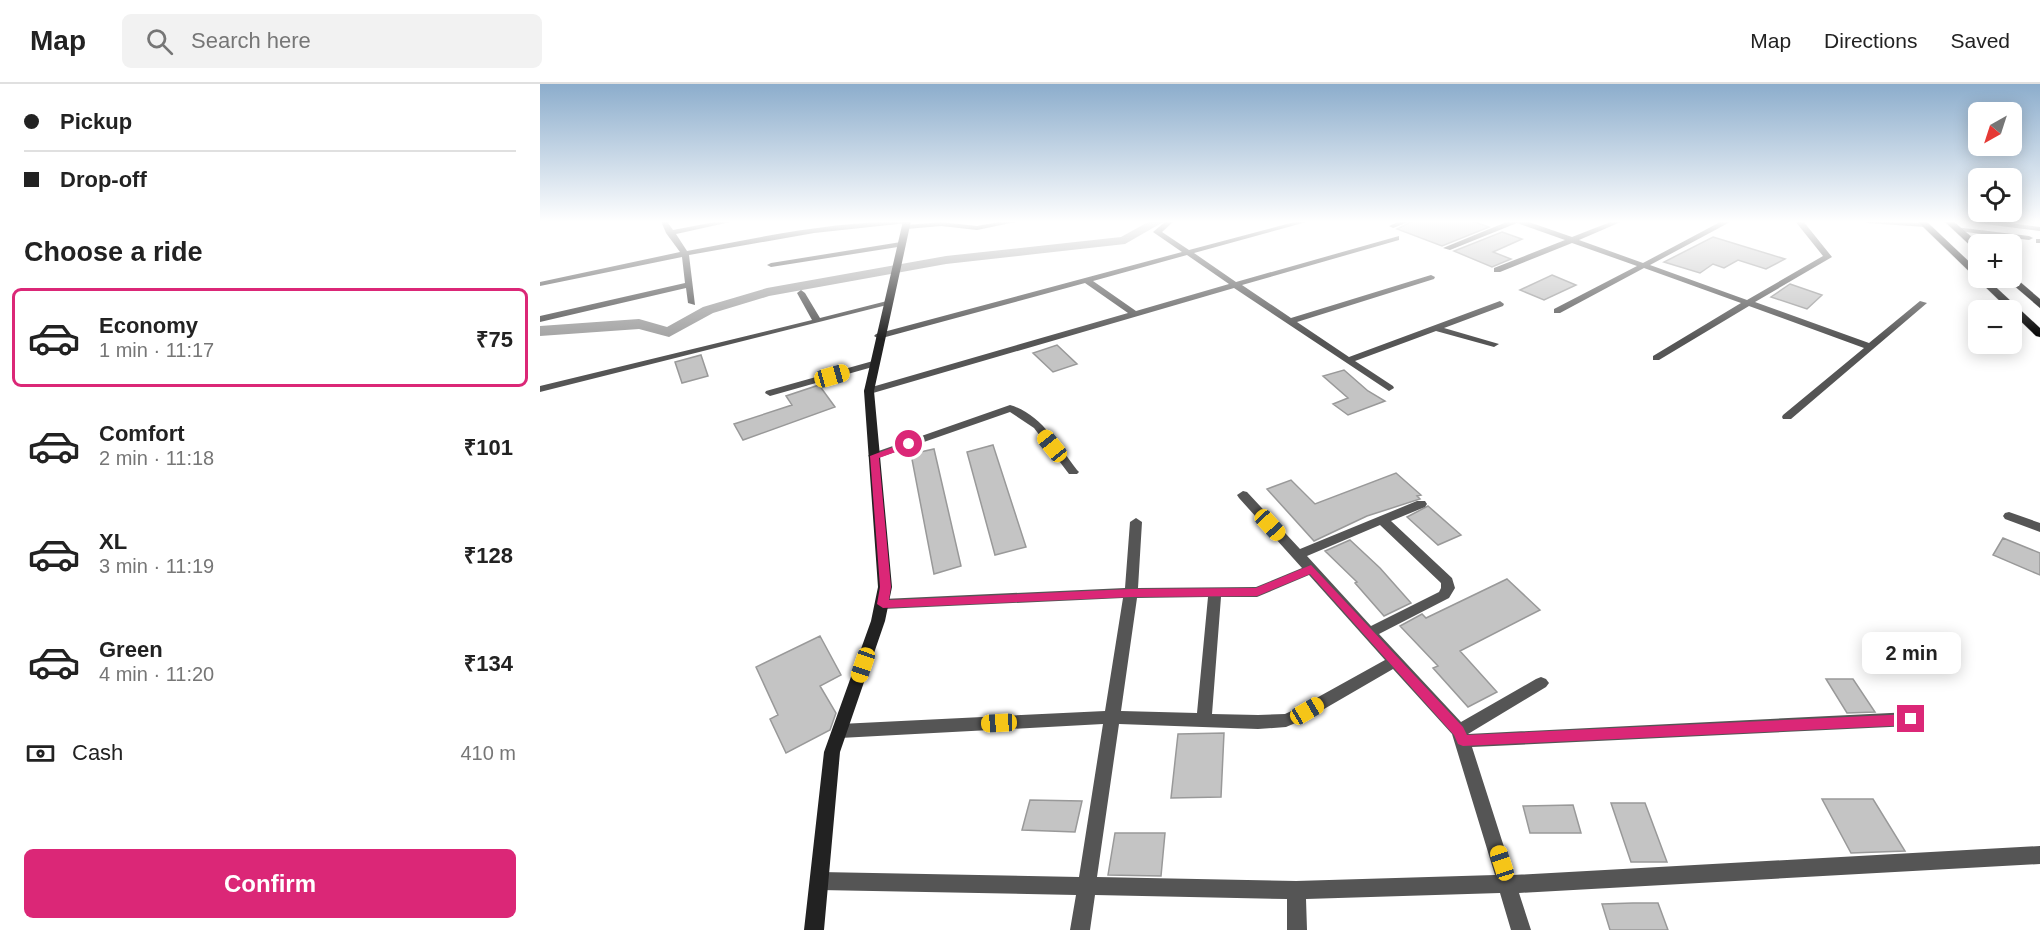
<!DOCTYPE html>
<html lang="en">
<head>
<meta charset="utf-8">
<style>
	:root { --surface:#fff; --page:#f2f2f2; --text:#222; --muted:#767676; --line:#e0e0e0; --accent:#db2777 }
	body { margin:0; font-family:Helvetica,sans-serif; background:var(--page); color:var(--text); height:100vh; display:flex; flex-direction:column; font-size:22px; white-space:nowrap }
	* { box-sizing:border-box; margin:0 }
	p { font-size:20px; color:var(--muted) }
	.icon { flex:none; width:33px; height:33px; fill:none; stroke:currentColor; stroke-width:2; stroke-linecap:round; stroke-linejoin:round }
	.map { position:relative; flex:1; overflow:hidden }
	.sheet { display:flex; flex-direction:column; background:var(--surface); width:540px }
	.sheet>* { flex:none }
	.top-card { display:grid; align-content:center; height:132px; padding:0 24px; background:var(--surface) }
	.needle { width:39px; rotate:219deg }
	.buttons { position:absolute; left:1428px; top:18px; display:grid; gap:12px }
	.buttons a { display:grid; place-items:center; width:54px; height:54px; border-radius:9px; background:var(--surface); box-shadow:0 3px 15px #0003; font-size:30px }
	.end { position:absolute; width:27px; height:27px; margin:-14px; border:8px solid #db2777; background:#fff; box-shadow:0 0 0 3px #fff }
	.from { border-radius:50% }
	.bubble { position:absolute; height:42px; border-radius:9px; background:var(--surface); box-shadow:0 3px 15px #0003; font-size:20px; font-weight:700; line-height:42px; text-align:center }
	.car { position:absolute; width:18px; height:36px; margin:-18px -9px; border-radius:8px; box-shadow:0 0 4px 2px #0007; background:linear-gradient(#f5c518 24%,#345 0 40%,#f5c518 0 76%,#345 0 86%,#f5c518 0) }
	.top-card b { display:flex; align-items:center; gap:21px; height:57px; font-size:22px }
	.top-card b+b { border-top:2px solid var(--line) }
	.top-card i { width:15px; height:15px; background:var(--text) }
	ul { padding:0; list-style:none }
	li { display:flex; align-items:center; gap:18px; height:99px; margin:0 12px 9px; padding:0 12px; border:3px solid transparent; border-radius:9px }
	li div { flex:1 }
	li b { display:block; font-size:22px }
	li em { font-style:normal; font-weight:700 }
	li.current { border-color:var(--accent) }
	li>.icon { width:54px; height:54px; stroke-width:1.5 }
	h2 { padding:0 24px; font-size:27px; line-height:72px }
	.pay { display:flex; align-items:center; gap:15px; height:66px; padding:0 24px; font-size:22px }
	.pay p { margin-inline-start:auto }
	.primary-button { display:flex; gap:12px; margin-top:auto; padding:12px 24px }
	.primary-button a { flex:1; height:69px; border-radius:9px; background:var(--accent); color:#fff; font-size:24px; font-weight:700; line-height:69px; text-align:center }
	header { display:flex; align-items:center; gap:36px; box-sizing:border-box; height:84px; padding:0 30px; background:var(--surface); border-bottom:2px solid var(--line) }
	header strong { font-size:28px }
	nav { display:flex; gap:33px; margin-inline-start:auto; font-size:21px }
	.search { width:420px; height:54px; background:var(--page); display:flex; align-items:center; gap:15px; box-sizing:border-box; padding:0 21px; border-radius:9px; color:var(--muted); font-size:22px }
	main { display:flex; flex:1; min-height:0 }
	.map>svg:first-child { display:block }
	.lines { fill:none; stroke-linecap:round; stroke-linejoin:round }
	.canal { fill:#a3a3a3; fill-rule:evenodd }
	.building { fill:#c4c4c4; stroke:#999; stroke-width:1.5 }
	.primary-casing { stroke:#dbdbdb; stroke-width:1 }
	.lane { fill:#555; fill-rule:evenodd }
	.street { fill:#555; fill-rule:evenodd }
	.secondary { fill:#222; fill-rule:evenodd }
	.primary { fill:#000; fill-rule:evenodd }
	.route { fill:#db2777 }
</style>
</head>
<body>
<header>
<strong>Map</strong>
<div class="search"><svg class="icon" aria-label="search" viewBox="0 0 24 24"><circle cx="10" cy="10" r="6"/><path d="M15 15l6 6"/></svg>Search here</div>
<nav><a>Map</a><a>Directions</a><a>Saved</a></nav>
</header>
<main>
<section class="sheet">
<div class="top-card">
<b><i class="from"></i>Pickup</b>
<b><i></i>Drop-off</b>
</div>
<h2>Choose a ride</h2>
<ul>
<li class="current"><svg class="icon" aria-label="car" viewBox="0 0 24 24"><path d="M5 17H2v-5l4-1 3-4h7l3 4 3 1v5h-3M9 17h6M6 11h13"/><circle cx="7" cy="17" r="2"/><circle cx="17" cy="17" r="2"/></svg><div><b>Economy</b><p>1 min · 11:17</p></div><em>₹75</em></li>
<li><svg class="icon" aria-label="car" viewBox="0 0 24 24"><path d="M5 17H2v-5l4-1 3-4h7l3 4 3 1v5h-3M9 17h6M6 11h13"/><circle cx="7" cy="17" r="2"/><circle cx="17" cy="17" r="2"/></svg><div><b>Comfort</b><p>2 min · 11:18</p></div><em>₹101</em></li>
<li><svg class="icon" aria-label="car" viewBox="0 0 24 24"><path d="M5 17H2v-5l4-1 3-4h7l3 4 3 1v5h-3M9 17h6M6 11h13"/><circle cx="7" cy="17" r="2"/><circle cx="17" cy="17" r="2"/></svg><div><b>XL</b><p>3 min · 11:19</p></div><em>₹128</em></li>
<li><svg class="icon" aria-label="car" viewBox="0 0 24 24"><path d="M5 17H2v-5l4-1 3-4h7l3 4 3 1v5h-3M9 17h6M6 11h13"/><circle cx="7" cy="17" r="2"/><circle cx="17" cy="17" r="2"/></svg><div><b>Green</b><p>4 min · 11:20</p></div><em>₹134</em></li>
</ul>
<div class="pay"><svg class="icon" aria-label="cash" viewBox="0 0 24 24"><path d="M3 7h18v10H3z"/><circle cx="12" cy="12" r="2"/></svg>Cash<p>410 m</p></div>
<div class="primary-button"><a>Confirm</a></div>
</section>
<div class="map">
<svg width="1500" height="846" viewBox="0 0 1500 846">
	<rect width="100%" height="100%" fill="#fff"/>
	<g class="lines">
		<path class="canal" d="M610,137H625L585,160L406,180L229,212L173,229L129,253L99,245L0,252V242L99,235L127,243L163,223L227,204L406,172L581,153Z"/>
	</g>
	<path class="building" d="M873,137H932L949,143L902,162L857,145Z
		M962,148L982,155L953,168L971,175L952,183L914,167Z
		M1173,153L1245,175L1226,185L1198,176L1184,184L1173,180L1160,189L1124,178Z
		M1012,191L1036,201L1004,216L980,206Z
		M1250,200L1282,211L1267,225L1231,213Z
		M517,261L537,280L513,288L493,269Z
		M161,271L168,292L142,299L135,278Z
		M804,286L828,307L845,317L808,331L793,320L808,314L783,292Z
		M279,301L295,323L203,356L194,340L252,321L246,312Z
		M453,361L486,463L455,471L427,368Z
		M394,365L421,482L394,490L371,370Z
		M856,389L881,411L877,412L880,415L827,432L774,457L727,405L751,396L775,420Z
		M888,422L921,451L898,461L867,433Z
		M1463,454L1500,469V491L1453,471Z
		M810,456L840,484L871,519L844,532L815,499L817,498L785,467Z
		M967,495L1000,526L920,567L957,608L928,623L893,584L898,582L860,542L882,530L886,534Z
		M280,552L301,591L280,602L296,629L290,646L246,669L230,635L238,631L216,583Z
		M1286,595H1313L1335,628L1307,629Z
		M684,649L681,713L631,714L638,650Z
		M1282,715H1333L1365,767L1311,769Z
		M490,716L542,717L535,748L482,746Z
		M1071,719H1105L1127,778H1091Z
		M1033,721L1041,749H990L983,722Z
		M575,749H625L621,792L568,791Z
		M1093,819H1118L1128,846H1070L1062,820Z"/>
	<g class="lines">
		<defs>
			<path id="primary" d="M1377,137H1386L1438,186V194H1446L1500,244V253L1496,252Z
				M1404,137H1413L1440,160L1438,167L1435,166Z
				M1472,191L1500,215V224L1465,194H1472Z"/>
		</defs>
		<use href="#primary" class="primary-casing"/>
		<path class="lane" d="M1433,137H1454L1500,143V147L1437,139Z
			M1415,143L1489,152L1493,154L1489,156L1418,147L1414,145Z
			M1496,155H1500V159H1496Z
			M470,321C501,330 518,361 537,386L539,388L537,390H529L494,344L470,328L338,374L334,375L328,372L330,370Z
			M1469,428L1500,439V448L1465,435L1463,432L1465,429Z"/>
		<path class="street" d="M121,137H132L128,139L133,146L180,137H195L136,150L147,167C220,153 295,137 371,137L367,139L274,149L149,171L155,221L148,219L146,204L0,238V232L145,199L142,173L0,202V198L140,168L126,149Z
			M464,137H481L437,146L401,142L366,145L362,143L366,141L401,138L437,142Z
			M626,137H634L622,148L649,166L758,137H770L654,169L696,198L859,152V156L702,201L751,234L891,191L895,193L894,195L757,238L809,273L960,217L964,220L963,222L904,244L959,260L954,263L896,247L815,277L853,302L854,304L849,307L694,204L333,309H325L324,307L325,305L588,229L545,199L342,254L339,255L334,252L336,250L642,168L613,148ZM647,171L689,200L596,227L553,197Z
			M860,137H871L853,144L849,142Z
			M969,137H986L1032,153L1073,137H1083L1039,156L1103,179L1182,137H1192L1110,181L1207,216L1283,172L1255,137H1263L1292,173L1215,218L1329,259L1380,217L1387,219L1251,335H1243L1242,333L1243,331L1324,264L1209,222L1119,276H1113V272L1201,219L1104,184L1020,229H1014V225L1097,182L1032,159L960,188H954V184L1025,156L977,139L910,166L903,164Z
			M1323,137L1385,139L1389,141L1385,143L1327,139Z
			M361,158L365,160L364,162L231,183L227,181L231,179Z
			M261,206L265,209L280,234L347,217L351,220L0,308V302L272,236L257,209Z
			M333,277L336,278V282L230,312L225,309L226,307Z
			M703,407L707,408L760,465L877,417H885L887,420L885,423L851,437L912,494L915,504L909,514L839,550L921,638L996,595L1001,593L1006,595L1009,599L1006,603L928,650L1371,628L1377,630L1379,635L1377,640L1371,642L932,663L973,791L1500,762V780L979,809L991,846H971L960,809L766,815L767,846H747V815L555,811L550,846H530L536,811L280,806L273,803L271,797L273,791L280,788L539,793L563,640L300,654L294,652L292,647L294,642L300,640L565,627L583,514L343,525L338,524L336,520L338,516L343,515L585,504L590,438L596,434L602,438L598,504L716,503L762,484L699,414L697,411ZM840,441L901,499V504L899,508L831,542L767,472ZM769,491L845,576L762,622L745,630L718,631L672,630L681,513H717ZM668,513L657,629L581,627L597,514ZM853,585L912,650L955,791L756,797L557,793L579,640L718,645L746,643L772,632Z"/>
		<path class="secondary" d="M363,137H371L334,307L352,503L345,537L300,668L284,846H264L284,668L331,537L338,503L324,307Z"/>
		<use href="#primary" class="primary"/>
	</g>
	<linearGradient id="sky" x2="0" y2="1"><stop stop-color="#8cadcc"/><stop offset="0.54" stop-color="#fff"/><stop offset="1" stop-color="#fff" stop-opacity="0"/></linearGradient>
	<rect width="1500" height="255" fill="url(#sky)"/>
	<path class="route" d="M369,357L373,360L372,362L339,374L351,503L349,516L591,505L716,504L771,481L923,643L927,651L1371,630L1377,635L1371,641L923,662L918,660L914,651L770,490L717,512L591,513L343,524L337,520L340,503L330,372Z"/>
</svg>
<div class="buttons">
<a><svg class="needle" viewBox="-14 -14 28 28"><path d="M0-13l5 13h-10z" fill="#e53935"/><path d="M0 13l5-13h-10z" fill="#767676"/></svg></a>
<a><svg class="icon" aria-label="locate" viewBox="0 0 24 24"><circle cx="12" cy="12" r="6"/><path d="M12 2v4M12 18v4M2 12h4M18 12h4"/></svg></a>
<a>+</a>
<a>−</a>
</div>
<i class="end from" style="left:369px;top:360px"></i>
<i class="end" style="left:1371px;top:635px"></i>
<div class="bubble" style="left:1322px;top:548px;width:99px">2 min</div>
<i class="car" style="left:292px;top:292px;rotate:74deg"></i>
<i class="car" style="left:512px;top:362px;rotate:321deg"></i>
<i class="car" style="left:730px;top:441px;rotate:137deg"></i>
<i class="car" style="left:323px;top:581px;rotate:199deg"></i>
<i class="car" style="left:767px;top:627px;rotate:60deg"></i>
<i class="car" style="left:459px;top:639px;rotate:267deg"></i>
<i class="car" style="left:962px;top:779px;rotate:342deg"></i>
</div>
</main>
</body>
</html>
